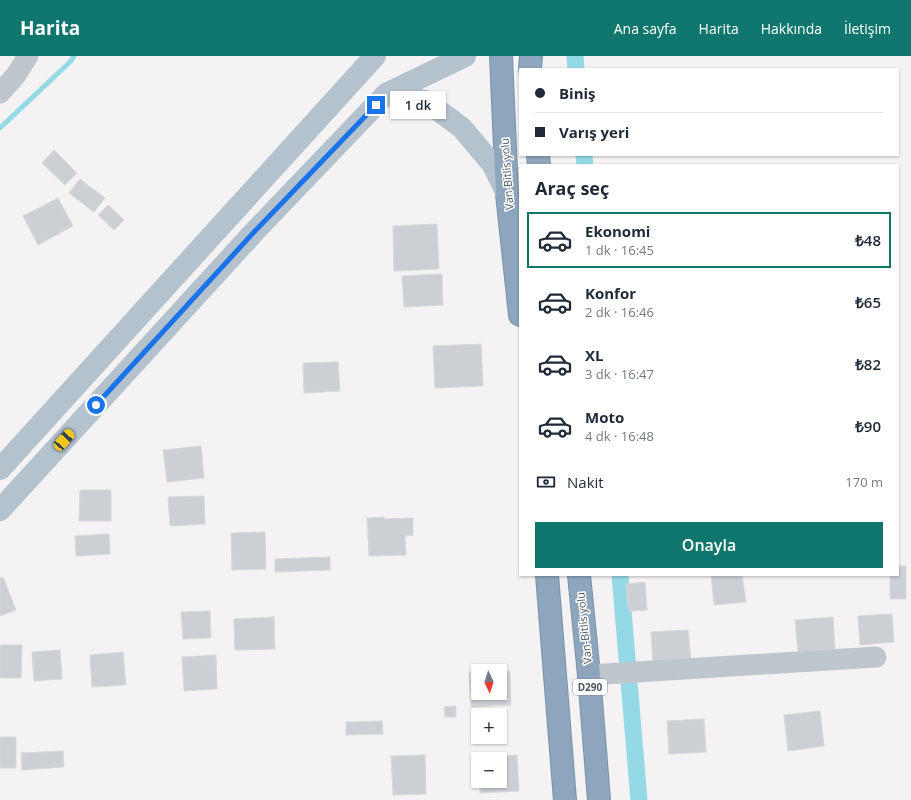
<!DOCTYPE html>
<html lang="tr">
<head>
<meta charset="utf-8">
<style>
	:root { --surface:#fff; --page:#f6f6f7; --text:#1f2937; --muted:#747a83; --line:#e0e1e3; --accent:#0f766e }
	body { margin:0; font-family:"Open Sans",sans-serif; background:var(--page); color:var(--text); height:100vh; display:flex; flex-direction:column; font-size:15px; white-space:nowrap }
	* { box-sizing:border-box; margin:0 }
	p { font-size:13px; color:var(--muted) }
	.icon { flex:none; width:22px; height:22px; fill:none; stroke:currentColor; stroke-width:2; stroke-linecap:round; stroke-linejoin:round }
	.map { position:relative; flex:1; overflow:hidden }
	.side { position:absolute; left:519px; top:108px; width:380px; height:412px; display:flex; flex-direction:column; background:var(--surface); border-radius:0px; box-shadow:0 1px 3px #0004 }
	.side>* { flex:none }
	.hud { position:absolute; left:519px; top:12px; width:380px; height:88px; border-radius:0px; box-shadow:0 1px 3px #0004; display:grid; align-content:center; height:88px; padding:0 16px; background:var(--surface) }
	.needle { width:26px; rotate:176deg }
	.fabs { position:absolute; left:471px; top:608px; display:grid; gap:8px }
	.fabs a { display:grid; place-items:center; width:36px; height:36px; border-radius:0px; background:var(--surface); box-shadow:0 1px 3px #0004; font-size:20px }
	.end { position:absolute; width:18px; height:18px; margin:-9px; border:5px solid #1a73e8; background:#fff; box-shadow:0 0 0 2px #fff }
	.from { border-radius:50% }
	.bubble { position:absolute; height:28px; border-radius:0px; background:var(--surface); box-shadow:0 1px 3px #0004; font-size:13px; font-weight:600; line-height:28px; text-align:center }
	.car { position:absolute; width:12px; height:24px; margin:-12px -6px; border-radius:5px; box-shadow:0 0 3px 1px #0007; background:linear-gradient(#f5c518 24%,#345 0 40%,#f5c518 0 76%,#345 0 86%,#f5c518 0) }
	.hud b { display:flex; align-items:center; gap:14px; height:38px; font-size:15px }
	.hud b+b { border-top:1px solid var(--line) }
	.hud i { width:10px; height:10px; background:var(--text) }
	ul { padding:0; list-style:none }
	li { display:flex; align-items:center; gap:12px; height:56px; margin:0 8px 6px; padding:0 8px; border:2px solid transparent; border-radius:0px }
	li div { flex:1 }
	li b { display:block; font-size:15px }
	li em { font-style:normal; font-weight:600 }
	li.active { border-color:var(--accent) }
	li>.icon { width:36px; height:36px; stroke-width:1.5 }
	h2 { padding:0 16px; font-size:18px; line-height:48px }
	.pay { display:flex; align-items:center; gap:10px; height:44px; padding:0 16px; font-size:15px }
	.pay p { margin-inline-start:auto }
	.action { display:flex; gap:8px; margin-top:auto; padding:8px 16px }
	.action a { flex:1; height:46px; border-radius:0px; background:var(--accent); color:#fff; font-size:16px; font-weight:600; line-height:46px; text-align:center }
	header { display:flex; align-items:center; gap:24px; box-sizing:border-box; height:56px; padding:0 20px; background:var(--accent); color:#fff }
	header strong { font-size:19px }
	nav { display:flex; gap:22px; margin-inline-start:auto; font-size:14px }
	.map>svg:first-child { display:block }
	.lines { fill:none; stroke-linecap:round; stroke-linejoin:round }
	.stream { stroke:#95d9e7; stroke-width:5 }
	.canal { stroke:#95d9e7; stroke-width:17 }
	.building { fill:#cccfd4; stroke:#d7d9dd }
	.highway-casing { stroke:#7992a8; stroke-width:24 }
	.minor { stroke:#bfc7cd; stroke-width:21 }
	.major { stroke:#b4c2ce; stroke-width:22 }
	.highway { stroke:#8ea6bd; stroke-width:22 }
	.route { stroke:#1a73e8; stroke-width:5 }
	.labels { text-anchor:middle; stroke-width:3; stroke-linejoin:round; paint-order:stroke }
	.shield { fill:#fff; stroke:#81898e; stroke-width:1 }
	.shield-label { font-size:10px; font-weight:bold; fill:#4b565e }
	.street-label { font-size:11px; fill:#4b565e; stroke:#fff }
</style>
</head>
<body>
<header>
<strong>Harita</strong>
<nav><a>Ana sayfa</a><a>Harita</a><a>Hakkında</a><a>İletişim</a></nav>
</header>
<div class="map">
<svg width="911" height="744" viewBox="0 0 911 744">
	<rect width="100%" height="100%" fill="#f4f2f2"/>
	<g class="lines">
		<path class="stream" d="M0,72L71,5L74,0"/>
		<path class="canal" d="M575,0L576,13
			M584,99L585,109
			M620,519L639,744"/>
	</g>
	<path class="building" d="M54,94L77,117L65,129L42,107Z
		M80,123L105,142L94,156L69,137Z
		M58,142L73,170L38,189L23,160Z
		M108,149L124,164L114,174L98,159Z
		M437,168L439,213L394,215L393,170Z
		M442,218L443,249L404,251L402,220Z
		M481,288L483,330L435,332L433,290Z
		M338,306L340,335L304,337L303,307Z
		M201,390L204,422L167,426L163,394Z
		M80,434H111V465H79Z
		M204,440L205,468L170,470L168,441Z
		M384,461V463L413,462V479L405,480L406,499L369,500L367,462Z
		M265,476L266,513L232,514L231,477Z
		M109,478L110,498L76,500L75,480Z
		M330,501V514L275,516V503Z
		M898,510H906V543H890V519H898Z
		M711,519H742L746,546L714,549Z
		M3,521L16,554L0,560V522Z
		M645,526L647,554L629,555L626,528Z
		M210,555L211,582L183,583L181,556Z
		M892,558L894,586L860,589L858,560Z
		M274,561L275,593L235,594L234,563Z
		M833,561L835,593L798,596L795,564Z
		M688,574L691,605L653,608L651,576Z
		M0,589H22L21,622H0Z
		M60,594L62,623L34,625L32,596Z
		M123,596L126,629L92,631L90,599Z
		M216,599L217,633L184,635L182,601Z
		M510,615L511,649L471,651L469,617H478V637H500V616Z
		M456,650V661H445L444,651Z
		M820,655L824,690L788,695L784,659Z
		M704,663L706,696L669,698L667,665Z
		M382,665L383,678L346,679V666Z
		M0,681H16V712H0Z
		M63,695L64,711L22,714L21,697Z
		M425,699L426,738L393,739L391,700Z
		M517,699L519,735L480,737V725H500V703H484L483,701Z"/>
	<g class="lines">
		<defs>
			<path id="highway" d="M501,0L507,138L520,259
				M530,13L531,0
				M538,99L539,109
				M547,519L565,744
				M579,519L589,619L599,744"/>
		</defs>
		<use href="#highway" class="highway-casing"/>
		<path class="minor" d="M0,37L16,19L28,0
			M589,619L876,601"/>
		<path class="major" d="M386,38L426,45L462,72L493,109L507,138
			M0,413L375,0
			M0,454L11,442L255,175L386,38L465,0"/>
		<use href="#highway" class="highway"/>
	</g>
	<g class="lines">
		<path class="route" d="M96,349L255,175L376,49"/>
	</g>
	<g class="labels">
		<rect class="shield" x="573" y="623" width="34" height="16" rx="3"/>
		<g class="shield-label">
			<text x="590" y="635">D290</text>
		</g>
		<g class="street-label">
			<text transform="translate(507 118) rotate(-94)" y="4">Van-Bitlis yolu</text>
			<text transform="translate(584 572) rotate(-96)" y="4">Van-Bitlis yolu</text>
		</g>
	</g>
</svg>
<div class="fabs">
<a><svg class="needle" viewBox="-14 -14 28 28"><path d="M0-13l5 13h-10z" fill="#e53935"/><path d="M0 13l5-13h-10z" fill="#747a83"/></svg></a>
<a>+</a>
<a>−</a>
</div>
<i class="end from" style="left:96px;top:349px"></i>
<i class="end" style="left:376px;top:49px"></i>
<div class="bubble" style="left:390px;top:35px;width:56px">1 dk</div>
<i class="car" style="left:64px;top:384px;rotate:42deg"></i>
<div class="hud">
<b><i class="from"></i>Biniş</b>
<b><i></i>Varış yeri</b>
</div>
<section class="side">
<h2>Araç seç</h2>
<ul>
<li class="active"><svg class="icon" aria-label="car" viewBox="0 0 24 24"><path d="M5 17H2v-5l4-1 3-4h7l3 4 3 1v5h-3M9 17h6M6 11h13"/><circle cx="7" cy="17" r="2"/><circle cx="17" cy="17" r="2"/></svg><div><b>Ekonomi</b><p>1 dk · 16:45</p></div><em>₺48</em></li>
<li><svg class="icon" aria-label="car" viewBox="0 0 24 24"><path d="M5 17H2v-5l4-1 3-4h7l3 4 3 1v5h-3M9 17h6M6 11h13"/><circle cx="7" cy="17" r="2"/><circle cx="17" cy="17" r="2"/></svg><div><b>Konfor</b><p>2 dk · 16:46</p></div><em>₺65</em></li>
<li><svg class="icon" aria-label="car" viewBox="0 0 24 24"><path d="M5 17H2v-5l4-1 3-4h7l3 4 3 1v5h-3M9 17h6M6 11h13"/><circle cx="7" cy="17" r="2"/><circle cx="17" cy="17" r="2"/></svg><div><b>XL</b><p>3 dk · 16:47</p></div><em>₺82</em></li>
<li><svg class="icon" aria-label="car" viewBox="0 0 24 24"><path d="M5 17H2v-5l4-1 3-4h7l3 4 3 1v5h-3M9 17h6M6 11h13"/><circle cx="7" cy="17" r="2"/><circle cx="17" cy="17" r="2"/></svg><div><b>Moto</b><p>4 dk · 16:48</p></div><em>₺90</em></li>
</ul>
<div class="pay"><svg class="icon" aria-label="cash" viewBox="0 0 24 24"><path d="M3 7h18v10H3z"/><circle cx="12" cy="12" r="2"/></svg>Nakit<p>170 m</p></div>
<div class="action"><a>Onayla</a></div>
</section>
</div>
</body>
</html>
